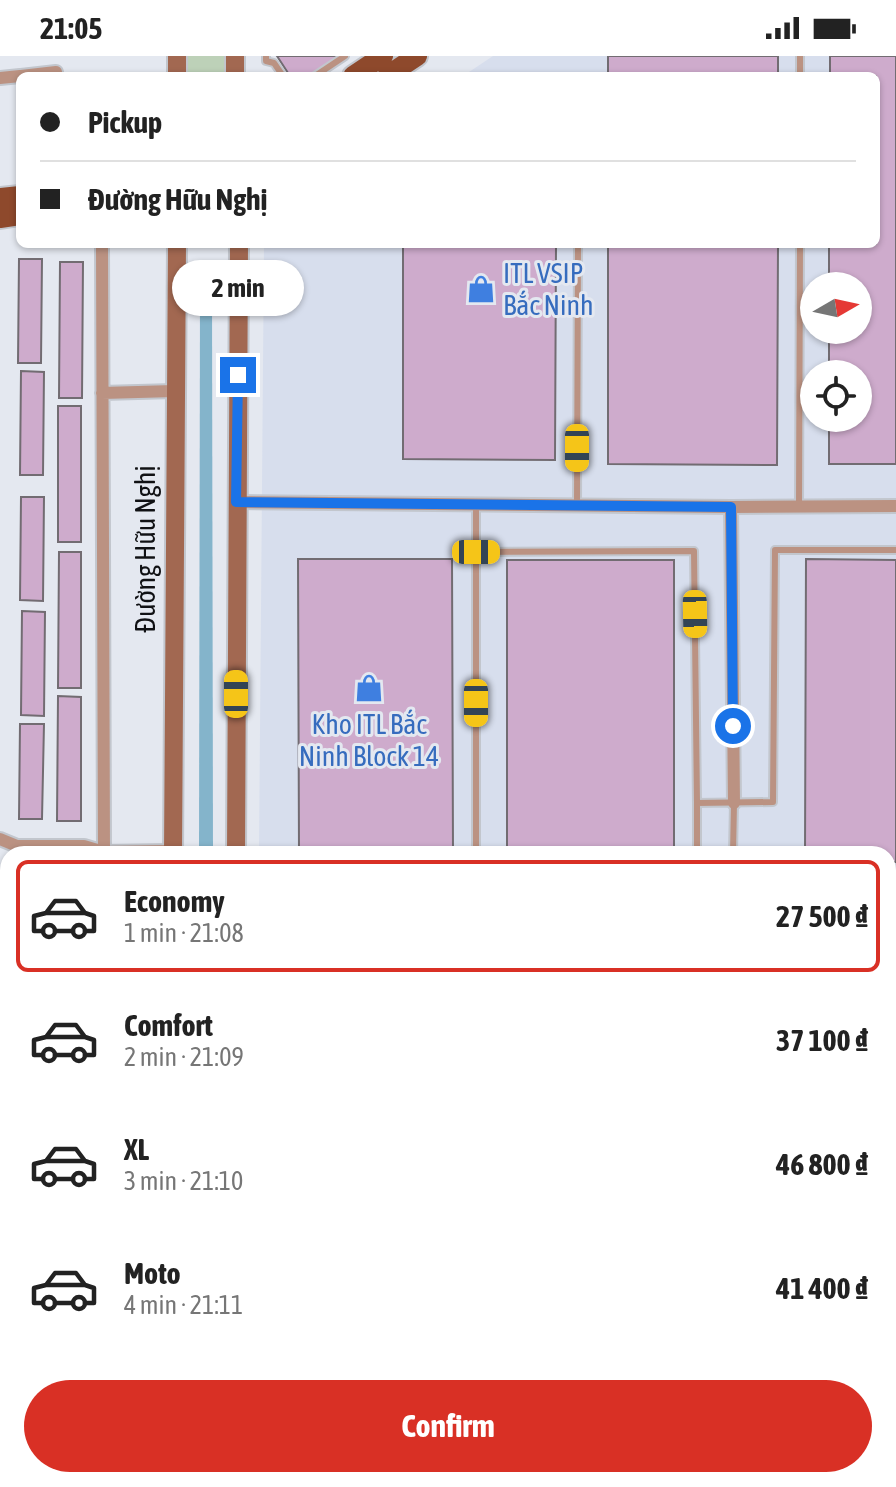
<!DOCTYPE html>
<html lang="en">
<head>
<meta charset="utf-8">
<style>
	:root { --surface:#fff; --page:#f6f6f6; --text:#222; --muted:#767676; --line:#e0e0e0; --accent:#d93025 }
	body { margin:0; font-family:"Asap Condensed",sans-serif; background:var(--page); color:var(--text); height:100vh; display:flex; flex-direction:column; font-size:30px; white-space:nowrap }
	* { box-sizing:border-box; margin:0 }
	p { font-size:26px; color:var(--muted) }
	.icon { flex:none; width:44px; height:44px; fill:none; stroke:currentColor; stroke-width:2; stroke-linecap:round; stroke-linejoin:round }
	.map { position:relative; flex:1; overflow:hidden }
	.side { position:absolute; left:0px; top:790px; width:896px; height:642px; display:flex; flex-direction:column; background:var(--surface); border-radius:24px 24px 0 0; box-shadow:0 2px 6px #0004 }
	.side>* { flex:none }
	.hud { position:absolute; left:16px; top:16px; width:864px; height:176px; border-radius:12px; box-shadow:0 2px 6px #0004; display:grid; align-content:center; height:176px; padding:0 24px; background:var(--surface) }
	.needle { width:52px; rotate:81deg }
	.controls { position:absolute; left:800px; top:216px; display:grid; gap:16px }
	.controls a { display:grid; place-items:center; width:72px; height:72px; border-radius:50%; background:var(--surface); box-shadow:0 2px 6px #0004; font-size:40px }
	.end { position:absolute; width:36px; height:36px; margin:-18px; border:10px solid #1a73e8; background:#fff; box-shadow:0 0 0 4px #fff }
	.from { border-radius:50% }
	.bubble { position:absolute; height:56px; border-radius:28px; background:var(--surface); box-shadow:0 2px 6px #0004; font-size:26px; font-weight:700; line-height:56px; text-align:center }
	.car { position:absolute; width:24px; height:48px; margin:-24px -12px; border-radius:10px; box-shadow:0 0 6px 2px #0007; background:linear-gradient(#f5c518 24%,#345 0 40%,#f5c518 0 76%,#345 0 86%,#f5c518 0) }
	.hud b { display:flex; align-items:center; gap:28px; height:76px; font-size:30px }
	.hud b+b { border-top:2px solid var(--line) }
	.hud i { width:20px; height:20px; background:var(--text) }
	ul { padding:14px 0 0; list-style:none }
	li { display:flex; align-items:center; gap:24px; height:112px; margin:0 16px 12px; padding:0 8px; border:4px solid transparent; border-radius:12px }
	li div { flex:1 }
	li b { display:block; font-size:30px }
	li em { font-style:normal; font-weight:700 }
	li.selected { border-color:var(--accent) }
	li>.icon { width:72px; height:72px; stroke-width:1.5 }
	.button { display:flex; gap:16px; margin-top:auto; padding:16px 24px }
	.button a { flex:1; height:92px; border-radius:48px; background:var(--accent); color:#fff; font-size:32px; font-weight:700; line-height:92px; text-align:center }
	.status { display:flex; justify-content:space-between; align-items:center; height:56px; padding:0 40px; background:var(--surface); direction:ltr }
	.status svg { height:22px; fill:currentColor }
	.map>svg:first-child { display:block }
	.built { fill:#d7deed; fill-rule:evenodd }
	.green { fill:#bdd1b8 }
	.water { fill:#84b4cb }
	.building { fill:#ceabcc; stroke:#726c72; stroke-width:2 }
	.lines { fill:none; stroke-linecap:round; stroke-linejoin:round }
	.lane-casing { stroke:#c2c6cd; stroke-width:10 }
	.street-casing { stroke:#c2c6cd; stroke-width:16 }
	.secondary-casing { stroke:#c2c6cd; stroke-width:22 }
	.primary-casing { stroke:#c2c6cd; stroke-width:24 }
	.lane { stroke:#bb9282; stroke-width:6 }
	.street { stroke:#bb9282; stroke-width:12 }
	.secondary { stroke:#a26851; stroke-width:18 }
	.primary { stroke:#8e492c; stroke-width:20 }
	.route { stroke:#1a73e8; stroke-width:10 }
	.labels { text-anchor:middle; stroke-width:6; stroke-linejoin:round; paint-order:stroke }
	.shop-label { font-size:28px; fill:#366cbe; stroke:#e4e8f0; text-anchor:start }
	.street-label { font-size:28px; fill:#101114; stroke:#e4e8f0 }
</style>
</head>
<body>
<div class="status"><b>21:05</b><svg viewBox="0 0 49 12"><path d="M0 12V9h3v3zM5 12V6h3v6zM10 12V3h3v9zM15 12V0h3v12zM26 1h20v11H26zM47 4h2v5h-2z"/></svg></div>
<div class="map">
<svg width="896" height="1431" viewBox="0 0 896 1431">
	<rect width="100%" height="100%" fill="#e4e8f0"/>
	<path class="built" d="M493,0H896V1431H0V1419H8V1424H888V798H259L264,188H876V20H463ZM814,230H858V274H814ZM814,318H858V362H814Z"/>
	<path class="green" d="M186,0H228L229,20H186Z"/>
	<path class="water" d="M206,231L212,236L213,798H199L200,234Z"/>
	<path class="building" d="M277,0H340L311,20H290Z
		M608,0H778V20H608Z
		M830,0H896V408H829V362H858V318H829V274H858V230H829V188H876V20H830Z
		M403,188H556L555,404L403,403Z
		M608,188H778L777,409L608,408Z
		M19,203H42L41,307H18Z
		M60,206H83L82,342H59Z
		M21,315L44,316L43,419H20Z
		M58,350H81V486H58Z
		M21,441H44L43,545L20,544Z
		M59,496H81V632H58Z
		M298,503H452L453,798H299Z
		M806,503L896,504V806H888V798H805Z
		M507,504H674V798H507Z
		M22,555L45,556L44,660L21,659Z
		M58,640L81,641V765H57Z
		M20,668H44L42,763H19Z
		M888,835H896V966H888Z
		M888,1025H896V1157H888Z
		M888,1227H896V1360H888Z"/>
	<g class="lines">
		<defs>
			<path id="lane" d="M266,0V5L274,7L283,20
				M315,20L345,0
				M800,20V0
				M577,450L578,188
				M799,450L800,188
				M476,451V798
				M476,496L694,495L697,747L773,746L775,494H896
				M697,798V747
				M733,798L734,747
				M888,1003H896
				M888,1164H896
				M888,1196H896
				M888,1366H896"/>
			<path id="street" d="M21,20L56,16
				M0,22L20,20
				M102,188L104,798
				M102,337L174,335
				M236,446L731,451L734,747
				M731,451L896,450
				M0,783L17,790H84L104,796L172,795
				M0,822L8,820
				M660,1431V1424"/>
			<path id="secondary" d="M235,0V20
				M177,20V0
				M173,798L177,188
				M236,798L239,188
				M888,1402H896
				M0,1408H8
				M888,1420H896
				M175,1424L180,1431
				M229,1431L234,1424"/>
			<path id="primary" d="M353,20L383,0
				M387,20L417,0
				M0,142L20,140
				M0,162L20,159"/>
		</defs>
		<use href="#lane" class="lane-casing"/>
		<use href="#street" class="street-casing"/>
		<use href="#secondary" class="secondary-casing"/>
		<use href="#primary" class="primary-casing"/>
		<use href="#lane" class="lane"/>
		<use href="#street" class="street"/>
		<use href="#secondary" class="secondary"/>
		<use href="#primary" class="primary"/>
	</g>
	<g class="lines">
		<path class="route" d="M238,319L236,446L731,451L733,670"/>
	</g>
	<defs>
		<symbol id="shop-bare" viewBox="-9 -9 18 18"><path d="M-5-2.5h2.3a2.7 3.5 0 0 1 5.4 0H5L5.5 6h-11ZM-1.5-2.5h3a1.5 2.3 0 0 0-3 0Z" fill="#3f7fe0" stroke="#e4e8f0" stroke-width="2.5" paint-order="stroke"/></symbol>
	</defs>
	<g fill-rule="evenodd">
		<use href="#shop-bare" x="461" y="213" width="40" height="40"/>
		<use href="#shop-bare" x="349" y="612" width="40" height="40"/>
	</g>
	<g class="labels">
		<g class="shop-label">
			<text x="503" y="227">ITL VSIP<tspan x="503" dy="32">Bắc Ninh</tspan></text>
			<text x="369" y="678" text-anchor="middle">Kho ITL Bắc<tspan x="369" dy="32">Ninh Block 14</tspan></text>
		</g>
		<g class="street-label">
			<text transform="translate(145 493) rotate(-90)" y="10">Đường Hữu Nghị</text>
		</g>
	</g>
</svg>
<div class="controls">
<a><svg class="needle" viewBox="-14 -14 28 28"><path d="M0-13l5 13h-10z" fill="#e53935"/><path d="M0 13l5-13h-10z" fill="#767676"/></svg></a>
<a><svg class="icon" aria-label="locate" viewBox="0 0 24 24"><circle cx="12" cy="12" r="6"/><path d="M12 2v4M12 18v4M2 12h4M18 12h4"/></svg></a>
</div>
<i class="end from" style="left:733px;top:670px"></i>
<i class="end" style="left:238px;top:319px"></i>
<div class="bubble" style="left:172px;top:204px;width:132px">2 min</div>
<i class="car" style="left:577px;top:392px;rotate:180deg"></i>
<i class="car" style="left:476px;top:496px;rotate:90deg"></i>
<i class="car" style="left:695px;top:558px;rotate:179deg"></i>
<i class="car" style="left:236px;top:638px;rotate:0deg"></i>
<i class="car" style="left:476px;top:647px;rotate:180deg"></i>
<div class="hud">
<b><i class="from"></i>Pickup</b>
<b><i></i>Đường Hữu Nghị</b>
</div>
<section class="side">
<ul>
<li class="selected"><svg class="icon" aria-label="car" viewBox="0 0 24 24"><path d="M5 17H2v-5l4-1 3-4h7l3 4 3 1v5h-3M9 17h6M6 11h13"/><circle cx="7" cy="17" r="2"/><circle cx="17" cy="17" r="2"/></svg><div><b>Economy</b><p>1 min · 21:08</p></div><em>27 500 ₫</em></li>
<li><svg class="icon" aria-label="car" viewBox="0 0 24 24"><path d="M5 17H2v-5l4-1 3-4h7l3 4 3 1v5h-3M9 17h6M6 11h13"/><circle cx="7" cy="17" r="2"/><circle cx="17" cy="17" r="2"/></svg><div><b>Comfort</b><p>2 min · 21:09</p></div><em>37 100 ₫</em></li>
<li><svg class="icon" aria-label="car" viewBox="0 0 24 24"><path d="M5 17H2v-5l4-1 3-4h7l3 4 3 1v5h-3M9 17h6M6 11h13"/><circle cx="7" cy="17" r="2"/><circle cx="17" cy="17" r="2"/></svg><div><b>XL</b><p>3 min · 21:10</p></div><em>46 800 ₫</em></li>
<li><svg class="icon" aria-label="car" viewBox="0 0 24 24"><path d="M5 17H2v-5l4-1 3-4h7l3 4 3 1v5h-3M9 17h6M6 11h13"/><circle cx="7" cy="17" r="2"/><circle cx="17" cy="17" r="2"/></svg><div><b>Moto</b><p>4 min · 21:11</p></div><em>41 400 ₫</em></li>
</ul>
<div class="button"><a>Confirm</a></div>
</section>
</div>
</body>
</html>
